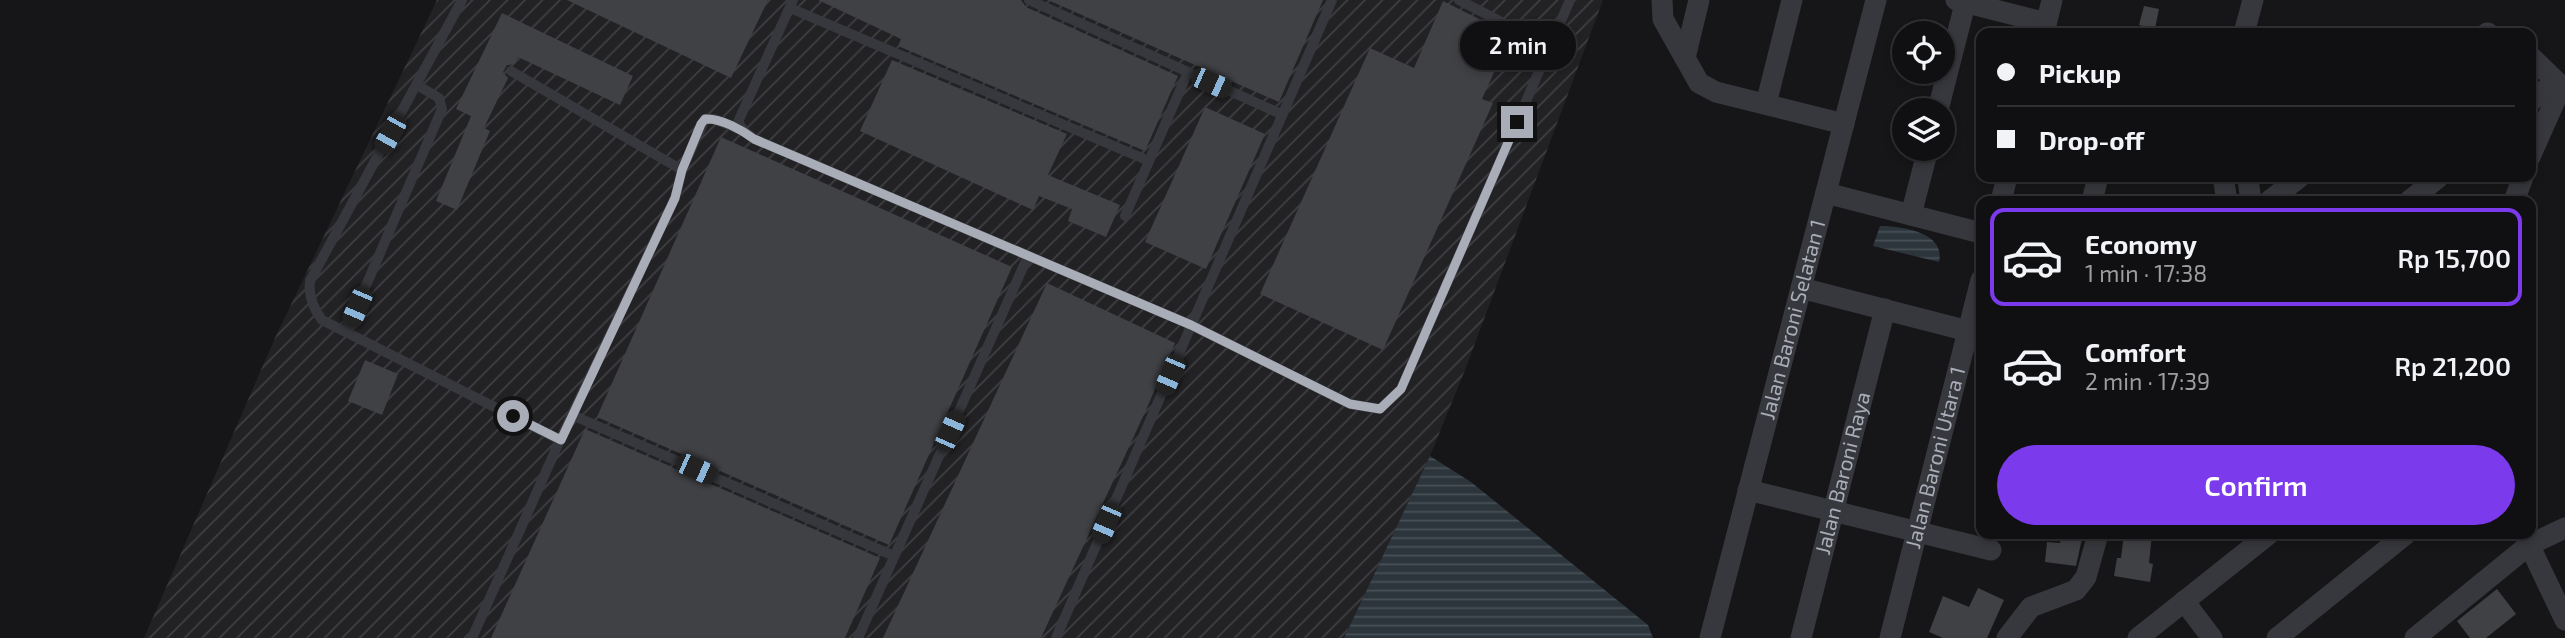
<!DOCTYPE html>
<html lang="en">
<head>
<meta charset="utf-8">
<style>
	:root { --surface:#101012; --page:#19191b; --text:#f1f3f6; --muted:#9c9d9f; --line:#303032; --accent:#7c3aed }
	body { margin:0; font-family:"Exo 2",sans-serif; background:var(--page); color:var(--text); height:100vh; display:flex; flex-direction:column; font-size:26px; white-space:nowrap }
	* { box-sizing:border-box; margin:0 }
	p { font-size:23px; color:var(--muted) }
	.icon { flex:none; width:38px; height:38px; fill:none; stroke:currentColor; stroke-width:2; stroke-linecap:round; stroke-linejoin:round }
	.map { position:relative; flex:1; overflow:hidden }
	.sheet { position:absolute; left:1976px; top:196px; width:560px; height:343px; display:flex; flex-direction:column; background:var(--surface); border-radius:14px; box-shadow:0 4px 10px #0003,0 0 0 2px var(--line) }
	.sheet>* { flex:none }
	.guide { position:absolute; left:1976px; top:28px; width:560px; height:154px; border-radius:14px; box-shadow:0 4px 10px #0003,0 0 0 2px var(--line); display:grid; align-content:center; height:154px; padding:0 21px; background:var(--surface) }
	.controls { position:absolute; left:1892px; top:21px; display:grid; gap:14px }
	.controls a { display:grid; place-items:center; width:63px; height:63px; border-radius:50%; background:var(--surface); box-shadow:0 4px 10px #0003,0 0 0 2px var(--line); font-size:35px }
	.end { position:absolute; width:32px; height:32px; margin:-16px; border:9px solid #a8adb8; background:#111; box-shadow:0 0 0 4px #111 }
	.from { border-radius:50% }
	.bubble { position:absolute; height:49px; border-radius:24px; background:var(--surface); box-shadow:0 4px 10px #0003,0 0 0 2px var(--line); font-size:23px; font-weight:600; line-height:49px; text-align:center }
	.car { position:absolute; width:21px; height:42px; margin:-21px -10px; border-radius:9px; box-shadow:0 0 5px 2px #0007; background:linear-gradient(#222 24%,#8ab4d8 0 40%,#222 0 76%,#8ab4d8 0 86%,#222 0) }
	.guide b { display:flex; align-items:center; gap:24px; height:66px; font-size:26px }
	.guide b+b { border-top:2px solid var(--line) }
	.guide i { width:18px; height:18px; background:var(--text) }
	ul { padding:12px 0 0; list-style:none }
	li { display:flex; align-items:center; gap:21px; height:98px; margin:0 14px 10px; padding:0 7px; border:4px solid transparent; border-radius:14px }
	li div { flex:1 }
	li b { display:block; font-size:26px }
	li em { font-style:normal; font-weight:600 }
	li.active { border-color:var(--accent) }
	li>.icon { width:63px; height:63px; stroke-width:1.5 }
	.cta { display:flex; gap:14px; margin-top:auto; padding:14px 21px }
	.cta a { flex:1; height:80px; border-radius:42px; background:var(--accent); color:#fff; font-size:28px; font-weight:600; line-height:80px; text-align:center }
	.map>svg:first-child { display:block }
	.industrial { fill:url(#industrial-furrows) }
	.water { fill:url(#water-rules) }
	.building { fill:#404145 }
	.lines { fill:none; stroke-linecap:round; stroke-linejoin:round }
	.lane { stroke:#37383d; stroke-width:10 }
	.street { stroke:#37383d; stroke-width:21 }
	.route { stroke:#a8adb8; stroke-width:9 }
	.labels { text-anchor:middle; stroke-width:7; stroke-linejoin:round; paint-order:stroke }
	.street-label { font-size:21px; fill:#a8adb8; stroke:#111113 }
</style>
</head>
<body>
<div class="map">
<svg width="2565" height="638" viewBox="0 0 2565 638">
	<defs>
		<pattern id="industrial-furrows" width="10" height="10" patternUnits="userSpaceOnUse" patternTransform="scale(1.75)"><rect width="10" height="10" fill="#222225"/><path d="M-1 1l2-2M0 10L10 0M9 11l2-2" fill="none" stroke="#3f3f43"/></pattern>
		<pattern id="water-rules" width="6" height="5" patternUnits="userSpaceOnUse" patternTransform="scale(1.75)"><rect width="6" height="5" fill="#2c353c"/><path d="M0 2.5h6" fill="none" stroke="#485056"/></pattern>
	</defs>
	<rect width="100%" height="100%" fill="#161618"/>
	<path class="industrial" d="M437,0H1603L1465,370L1430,456L1344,638H144L275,338Z"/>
	<path class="water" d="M1880,226C1901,226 1946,232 1939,262L1873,246Z
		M1430,456L1471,482L1648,625L1653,638H1344Z"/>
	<path class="building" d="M567,0H768L731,78Z
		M818,0H1021L1026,7L1178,76L1145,151L898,46L901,39Z
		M1048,0H1323L1279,102Z
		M1443,1L1511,35L1482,99L1493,103L1383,350L1260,294L1370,48L1414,68Z
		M2144,6L2159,9L2155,29L2139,25Z
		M502,13L633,76L620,105L518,57L515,64L507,65L503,72L508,78L484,128L490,131L457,210L436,201L471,116L456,109Z
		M892,60L1067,134L1048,175L1120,205L1106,237L1068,221L1072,209L1039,196L1033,210L860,131Z
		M1205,107L1265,134L1206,269L1145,242Z
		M721,137L1012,267L889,545L597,417Z
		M1047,283L1175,343L1146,410L1041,638H883Z
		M365,360L398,374L382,415L348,401Z
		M585,429L880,558L845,638H491Z
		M2062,534H2083L2076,566L2045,562L2047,542L2060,543Z
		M2124,534H2152L2149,563L2153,564L2150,582L2114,576L2117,558H2121Z
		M1978,588L2004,600L1987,638H1943L1929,632L1943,596L1969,607Z
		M2497,589L2516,614L2486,638H2470L2457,621Z"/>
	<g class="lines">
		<path class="lane" d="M462,0L310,281C308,296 313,308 322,320L560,440L472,638
			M793,0L738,122L744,131L754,139L1191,325L1350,404L1380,409L1401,389L1570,0
			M1029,0L1281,114
			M1459,0L1525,34
			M790,8L1149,161
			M511,71L682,170L675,198L560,440
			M682,170L705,119H714L744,131
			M1125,216L1188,72
			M346,332L442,109L439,98L417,85
			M572,415L894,556
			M858,638L1028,256
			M1056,638L1332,0"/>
		<g class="street">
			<path d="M1662,0L1663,19L1699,83L1716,92L1844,124"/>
			<path d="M1956,0L2046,23"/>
			<path d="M2044,33L2052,0"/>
			<path d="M2244,33L2253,0"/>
			<path d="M2487,33H2488"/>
			<path d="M2530,56L2556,81L2558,94L2530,157"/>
			<path d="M1685,58L1699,0"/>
			<path d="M2530,102L2556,81"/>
			<path d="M1766,104L1792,0"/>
			<path d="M1938,110L1966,0"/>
			<path d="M2223,177L2227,201"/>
			<path d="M2248,179L2251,201"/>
			<path d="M1826,193L1981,233"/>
			<path d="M2001,201L2007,177"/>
			<path d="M2092,201L2098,177"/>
			<path d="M2269,201L2300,177"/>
			<path d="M2409,201L2439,177"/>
			<path d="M2514,201L2523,177"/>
			<path d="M1911,215L1928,149"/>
			<path d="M1801,288L1968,331"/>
			<path d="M1748,490L1991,550"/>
			<path d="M2524,534L2565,620"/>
			<path d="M2184,601L2212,638"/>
			<path id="s1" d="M1710,638L1876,0"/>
			<path id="s2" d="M1801,638L1885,309"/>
			<path id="s3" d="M1890,638L1981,280"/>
			<path d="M2007,638L2031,607L2076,590L2086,577L2098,534"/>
			<path d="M2138,638L2269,534"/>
			<path d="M2277,638L2406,534"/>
			<path d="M2415,638L2529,545L2565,528"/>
		</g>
	</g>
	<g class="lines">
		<path class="route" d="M513,416L561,440L675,198L682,170L701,124L705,119C721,118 742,130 754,139L1191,325L1350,404L1380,409L1401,389L1517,122"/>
	</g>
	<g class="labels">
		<g class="street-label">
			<text dy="7" stroke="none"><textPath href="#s1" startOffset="329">Jalan Baroni Selatan 1</textPath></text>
			<text dy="7" stroke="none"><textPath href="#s3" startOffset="186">Jalan Baroni Utara 1</textPath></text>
			<text dy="7" stroke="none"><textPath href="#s2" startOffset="170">Jalan Baroni Raya</textPath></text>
		</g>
	</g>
</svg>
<div class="controls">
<a><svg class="icon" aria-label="locate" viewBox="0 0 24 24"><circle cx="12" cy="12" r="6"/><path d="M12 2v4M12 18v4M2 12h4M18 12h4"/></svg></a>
<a><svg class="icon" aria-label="layers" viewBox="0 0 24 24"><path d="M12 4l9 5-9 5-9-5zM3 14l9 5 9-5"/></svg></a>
</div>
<i class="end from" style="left:513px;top:416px"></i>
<i class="end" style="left:1517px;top:122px"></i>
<div class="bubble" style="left:1460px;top:21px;width:116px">2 min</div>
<i class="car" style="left:1211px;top:83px;rotate:114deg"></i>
<i class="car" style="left:390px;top:134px;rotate:209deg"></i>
<i class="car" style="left:357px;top:307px;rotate:203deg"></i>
<i class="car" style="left:1170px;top:375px;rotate:203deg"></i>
<i class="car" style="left:950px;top:431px;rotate:24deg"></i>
<i class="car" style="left:696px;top:469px;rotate:114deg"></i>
<i class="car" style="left:1106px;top:523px;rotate:203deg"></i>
<div class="guide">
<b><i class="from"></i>Pickup</b>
<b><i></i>Drop-off</b>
</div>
<section class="sheet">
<ul>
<li class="active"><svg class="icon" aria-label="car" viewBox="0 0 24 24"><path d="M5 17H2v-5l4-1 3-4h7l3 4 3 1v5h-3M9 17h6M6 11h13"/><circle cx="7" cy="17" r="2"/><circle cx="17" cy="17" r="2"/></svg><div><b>Economy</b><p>1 min · 17:38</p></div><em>Rp 15,700</em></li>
<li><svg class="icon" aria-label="car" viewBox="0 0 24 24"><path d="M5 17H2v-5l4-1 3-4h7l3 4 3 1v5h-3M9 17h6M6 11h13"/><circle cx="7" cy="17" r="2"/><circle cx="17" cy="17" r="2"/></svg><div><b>Comfort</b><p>2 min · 17:39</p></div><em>Rp 21,200</em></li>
</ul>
<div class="cta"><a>Confirm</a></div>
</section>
</div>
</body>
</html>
